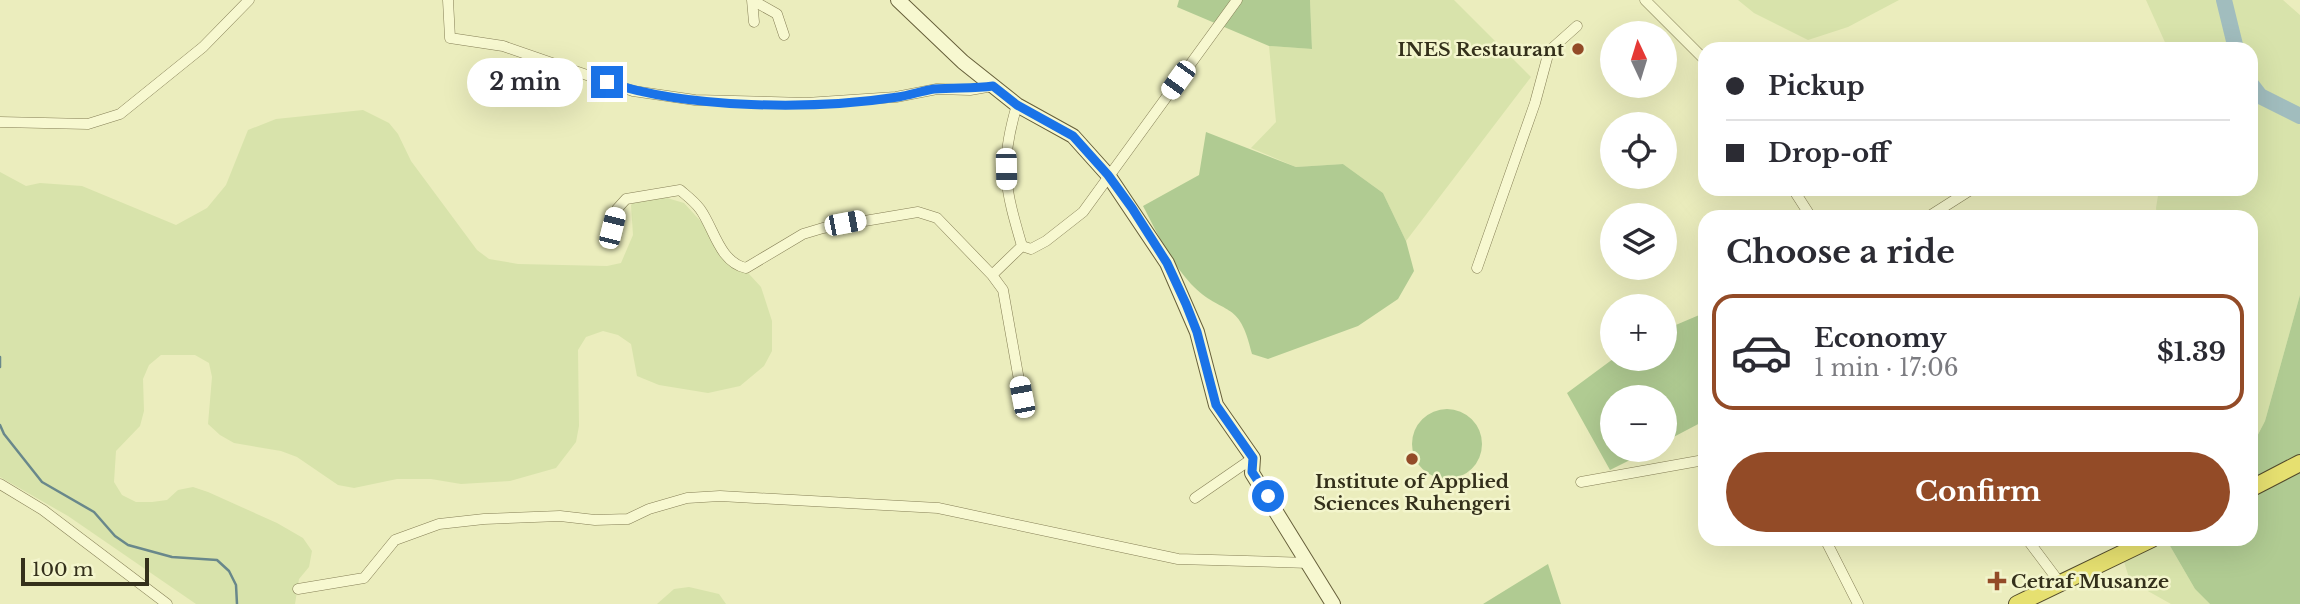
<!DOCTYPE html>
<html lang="en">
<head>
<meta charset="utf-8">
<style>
	:root { --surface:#fff; --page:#f7f7f7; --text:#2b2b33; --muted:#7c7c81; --line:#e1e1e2; --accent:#934b27 }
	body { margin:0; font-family:"Libre Baskerville",serif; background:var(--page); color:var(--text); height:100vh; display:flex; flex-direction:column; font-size:26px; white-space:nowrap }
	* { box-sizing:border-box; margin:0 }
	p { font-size:23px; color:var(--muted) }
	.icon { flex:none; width:38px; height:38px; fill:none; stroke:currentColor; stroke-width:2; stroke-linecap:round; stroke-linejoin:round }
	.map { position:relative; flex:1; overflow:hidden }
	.side { position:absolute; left:1698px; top:210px; width:560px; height:336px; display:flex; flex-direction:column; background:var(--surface); border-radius:21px; box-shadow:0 7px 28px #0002 }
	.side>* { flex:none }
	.guide { position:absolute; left:1698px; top:42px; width:560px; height:154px; border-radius:21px; box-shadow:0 7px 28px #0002; display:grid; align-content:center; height:154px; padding:0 28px; background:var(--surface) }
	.needle { width:46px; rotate:356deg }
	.fabs { position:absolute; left:1600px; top:21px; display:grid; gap:14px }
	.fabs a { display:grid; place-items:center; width:77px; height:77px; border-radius:50%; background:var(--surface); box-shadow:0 7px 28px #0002; font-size:35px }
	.scale { position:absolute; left:21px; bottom:18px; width:128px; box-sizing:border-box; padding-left:7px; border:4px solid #34301b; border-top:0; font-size:19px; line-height:24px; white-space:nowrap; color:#34301b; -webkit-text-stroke:5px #f3f5cc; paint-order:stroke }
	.end { position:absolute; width:32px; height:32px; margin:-16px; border:9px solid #1a73e8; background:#fff; box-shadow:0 0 0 4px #fff }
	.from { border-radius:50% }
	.bubble { position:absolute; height:49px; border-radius:24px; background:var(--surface); box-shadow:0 7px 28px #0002; font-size:23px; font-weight:700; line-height:49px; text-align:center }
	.car { position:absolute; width:21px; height:42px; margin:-21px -10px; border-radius:9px; box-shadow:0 0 5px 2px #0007; background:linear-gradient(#fff 24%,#345 0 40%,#fff 0 76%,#345 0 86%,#fff 0) }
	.guide b { display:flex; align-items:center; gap:24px; height:66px; font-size:26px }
	.guide b+b { border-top:2px solid var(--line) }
	.guide i { width:18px; height:18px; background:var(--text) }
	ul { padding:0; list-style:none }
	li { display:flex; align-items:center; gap:21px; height:116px; margin:0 14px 10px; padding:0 14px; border:4px solid transparent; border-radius:21px }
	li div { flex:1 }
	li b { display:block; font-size:26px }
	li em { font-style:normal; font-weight:700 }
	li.on { border-color:var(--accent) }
	li>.icon { width:63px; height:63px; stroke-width:1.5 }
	h2 { padding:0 28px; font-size:32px; line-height:84px }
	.action { display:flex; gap:14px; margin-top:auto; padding:14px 28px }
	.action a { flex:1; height:80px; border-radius:42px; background:var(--accent); color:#fff; font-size:28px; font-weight:700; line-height:80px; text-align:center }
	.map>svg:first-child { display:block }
	.farmland { fill:#d8e3ab }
	.green { fill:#b0cb92 }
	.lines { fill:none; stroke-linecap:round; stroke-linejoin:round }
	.stream { stroke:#69888b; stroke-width:2.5 }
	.river { stroke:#a1bdbe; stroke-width:16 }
	.minor-casing { stroke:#857f56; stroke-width:11 }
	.secondary-casing { stroke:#665f3a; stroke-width:16 }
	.trunk-casing { stroke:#524a2b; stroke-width:18 }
	.minor { stroke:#f7f8d0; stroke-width:10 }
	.secondary { stroke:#f7f8d0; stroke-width:14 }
	.trunk { stroke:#e6e070; stroke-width:16 }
	.route { stroke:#1a73e8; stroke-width:9 }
	.poi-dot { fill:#934b27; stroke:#f3f5cc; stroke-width:2.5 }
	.labels { text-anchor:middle; stroke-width:5; stroke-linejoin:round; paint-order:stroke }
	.poi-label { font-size:19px; font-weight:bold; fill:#34301b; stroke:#f3f5cc; text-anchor:end }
</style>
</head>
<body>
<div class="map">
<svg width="2300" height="604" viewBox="0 0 2300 604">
	<rect width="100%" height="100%" fill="#ebedbd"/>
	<path class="farmland" d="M1310,0H1454L1531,77L1406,241L1383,193L1343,164L1296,167L1251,148L1276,122L1269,46L1312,49Z
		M1738,0H1899L1848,27L1808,40L1754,13Z
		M2146,0H2283L2300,15V295L2265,421L2251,448L2250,217H2157L2156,208L2159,189H2250V49H2168Z
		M363,110L389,123L398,134L411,161L477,250L489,259L518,264L607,266L621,263L633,235L631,205L642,195H657L684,203L761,287L772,321V351L764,366L740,386L708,393L659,385L637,376L631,344L618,335L603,331L586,337L578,350L579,426L576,442L556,468L510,481L461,484L431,479H397L354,488L338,485L297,457L281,451L234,443L220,435L208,424L212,377L209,363L195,355H161L149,365L143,379L144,411L140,426L116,451L114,482L122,495L136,502H152L167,500L178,490L193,487L208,492L277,523L303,538L312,551L309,567L299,579L295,604H196L68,516L0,477V172L26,186L40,183L82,186L176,225L207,208L226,185L248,130L276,119Z
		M2117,539H2166L2195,589L2210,604H2171L2130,581Z
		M689,587L719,594L726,604H657L674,589Z"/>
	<path class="green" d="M1179,0H1310L1312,49L1269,46L1177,7Z
		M1206,132L1296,167L1343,164L1383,193L1406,241L1414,271L1398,299L1358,326L1268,359L1252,354C1239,297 1224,318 1191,284C1170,261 1157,233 1143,206L1199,175Z
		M2300,295V604H2210L2195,589L2166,539H2250L2251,448L2265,421Z
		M1704,313V421L1664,442V397H1612V450H1650L1610,470L1567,393L1613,359H1664V330Z
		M1412 444a35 35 0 1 1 70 0a35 35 0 1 1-70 0Z
		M1548,564L1561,604H1483Z"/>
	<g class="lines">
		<path class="stream" d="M0,357V367
			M0,425L4,434L42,482L94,512L115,536L128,545L172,557L217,560L229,571L236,585L237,604"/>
		<path class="river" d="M2224,0L2236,49
			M2250,83L2260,96L2300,116"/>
		<defs>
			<path id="minor" d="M448,0L450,38L503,46L633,91L695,100L806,103L896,97L937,89L970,90L993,86
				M752,0L777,14L784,35
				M752,0L754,22
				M1645,0L1704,59
				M1017,105C999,165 1005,188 1022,246L992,275L1003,290L1022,397
				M0,122L88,124L120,114L203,47L249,0
				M1793,189L1811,217
				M1928,217L1972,189
				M612,228L617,209L626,199L680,190C687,196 694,201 700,209C714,228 719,262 746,268L803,234L823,228L918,212L937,218L992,275
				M1022,246L1031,249L1046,241L1083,212L1237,0
				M1477,268L1535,103L1549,51L1577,26
				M1581,482L1704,460
				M0,484L43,510L167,604
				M1195,498L1253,458
				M1825,539L1858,604
				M2027,539L2060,583
				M298,589L364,578L395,540L439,524L484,519L560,516L595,520L628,519L649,509L687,498L720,496L938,508L1178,559L1309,563"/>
			<path id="secondary" d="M898,0L963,62L1017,105L1073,136L1108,175L1167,263L1197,332L1216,405L1253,458L1252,473L1333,604"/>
			<path id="trunk" d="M2250,489L2300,463
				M2017,604L2152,539"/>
		</defs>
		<use href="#minor" class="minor-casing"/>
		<use href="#secondary" class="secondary-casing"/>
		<use href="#trunk" class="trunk-casing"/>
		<use href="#minor" class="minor"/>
		<use href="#secondary" class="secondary"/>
		<use href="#trunk" class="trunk"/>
	</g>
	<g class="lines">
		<path class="route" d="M607,82C688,109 813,110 898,97C910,95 922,91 934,89C954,87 973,89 993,86L1017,105L1073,136L1108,175L1132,208L1167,263L1186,304L1197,332L1216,405L1253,458L1252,472L1268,496"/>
	</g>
	<g class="poi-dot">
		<circle cx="1578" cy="49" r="7"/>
		<circle cx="1412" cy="459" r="7"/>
		<path d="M1993.5 570.5h7v7h7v7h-7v7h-7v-7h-7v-7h7z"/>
	</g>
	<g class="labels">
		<g class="poi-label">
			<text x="1564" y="56">INES Restaurant</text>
			<text x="1412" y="488" text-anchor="middle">Institute of Applied<tspan x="1412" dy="22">Sciences Ruhengeri</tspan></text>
			<text x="2011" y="588" text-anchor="start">Cetraf Musanze</text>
		</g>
	</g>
</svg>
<div class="fabs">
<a><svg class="needle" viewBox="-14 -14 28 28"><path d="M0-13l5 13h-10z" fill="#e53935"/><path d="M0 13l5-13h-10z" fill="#7c7c81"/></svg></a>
<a><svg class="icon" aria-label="locate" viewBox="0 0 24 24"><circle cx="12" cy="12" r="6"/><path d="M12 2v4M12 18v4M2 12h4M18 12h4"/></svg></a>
<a><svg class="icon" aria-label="layers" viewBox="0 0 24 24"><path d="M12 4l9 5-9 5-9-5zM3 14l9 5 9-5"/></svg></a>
<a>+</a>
<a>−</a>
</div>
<div class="scale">100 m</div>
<i class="end from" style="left:1268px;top:496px"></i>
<i class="end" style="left:607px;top:82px"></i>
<div class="bubble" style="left:467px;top:58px;width:116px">2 min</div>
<i class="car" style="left:1178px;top:80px;rotate:216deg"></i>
<i class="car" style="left:1006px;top:169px;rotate:179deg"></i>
<i class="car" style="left:845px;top:223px;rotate:79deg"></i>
<i class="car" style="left:612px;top:228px;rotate:14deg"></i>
<i class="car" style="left:1022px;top:397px;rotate:349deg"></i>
<div class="guide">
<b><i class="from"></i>Pickup</b>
<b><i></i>Drop-off</b>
</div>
<section class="side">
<h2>Choose a ride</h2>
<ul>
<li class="on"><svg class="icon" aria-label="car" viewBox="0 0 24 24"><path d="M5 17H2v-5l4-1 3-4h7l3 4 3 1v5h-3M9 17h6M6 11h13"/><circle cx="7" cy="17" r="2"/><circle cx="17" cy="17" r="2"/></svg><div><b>Economy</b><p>1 min · 17:06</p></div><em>$1.39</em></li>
</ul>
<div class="action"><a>Confirm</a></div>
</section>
</div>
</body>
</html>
